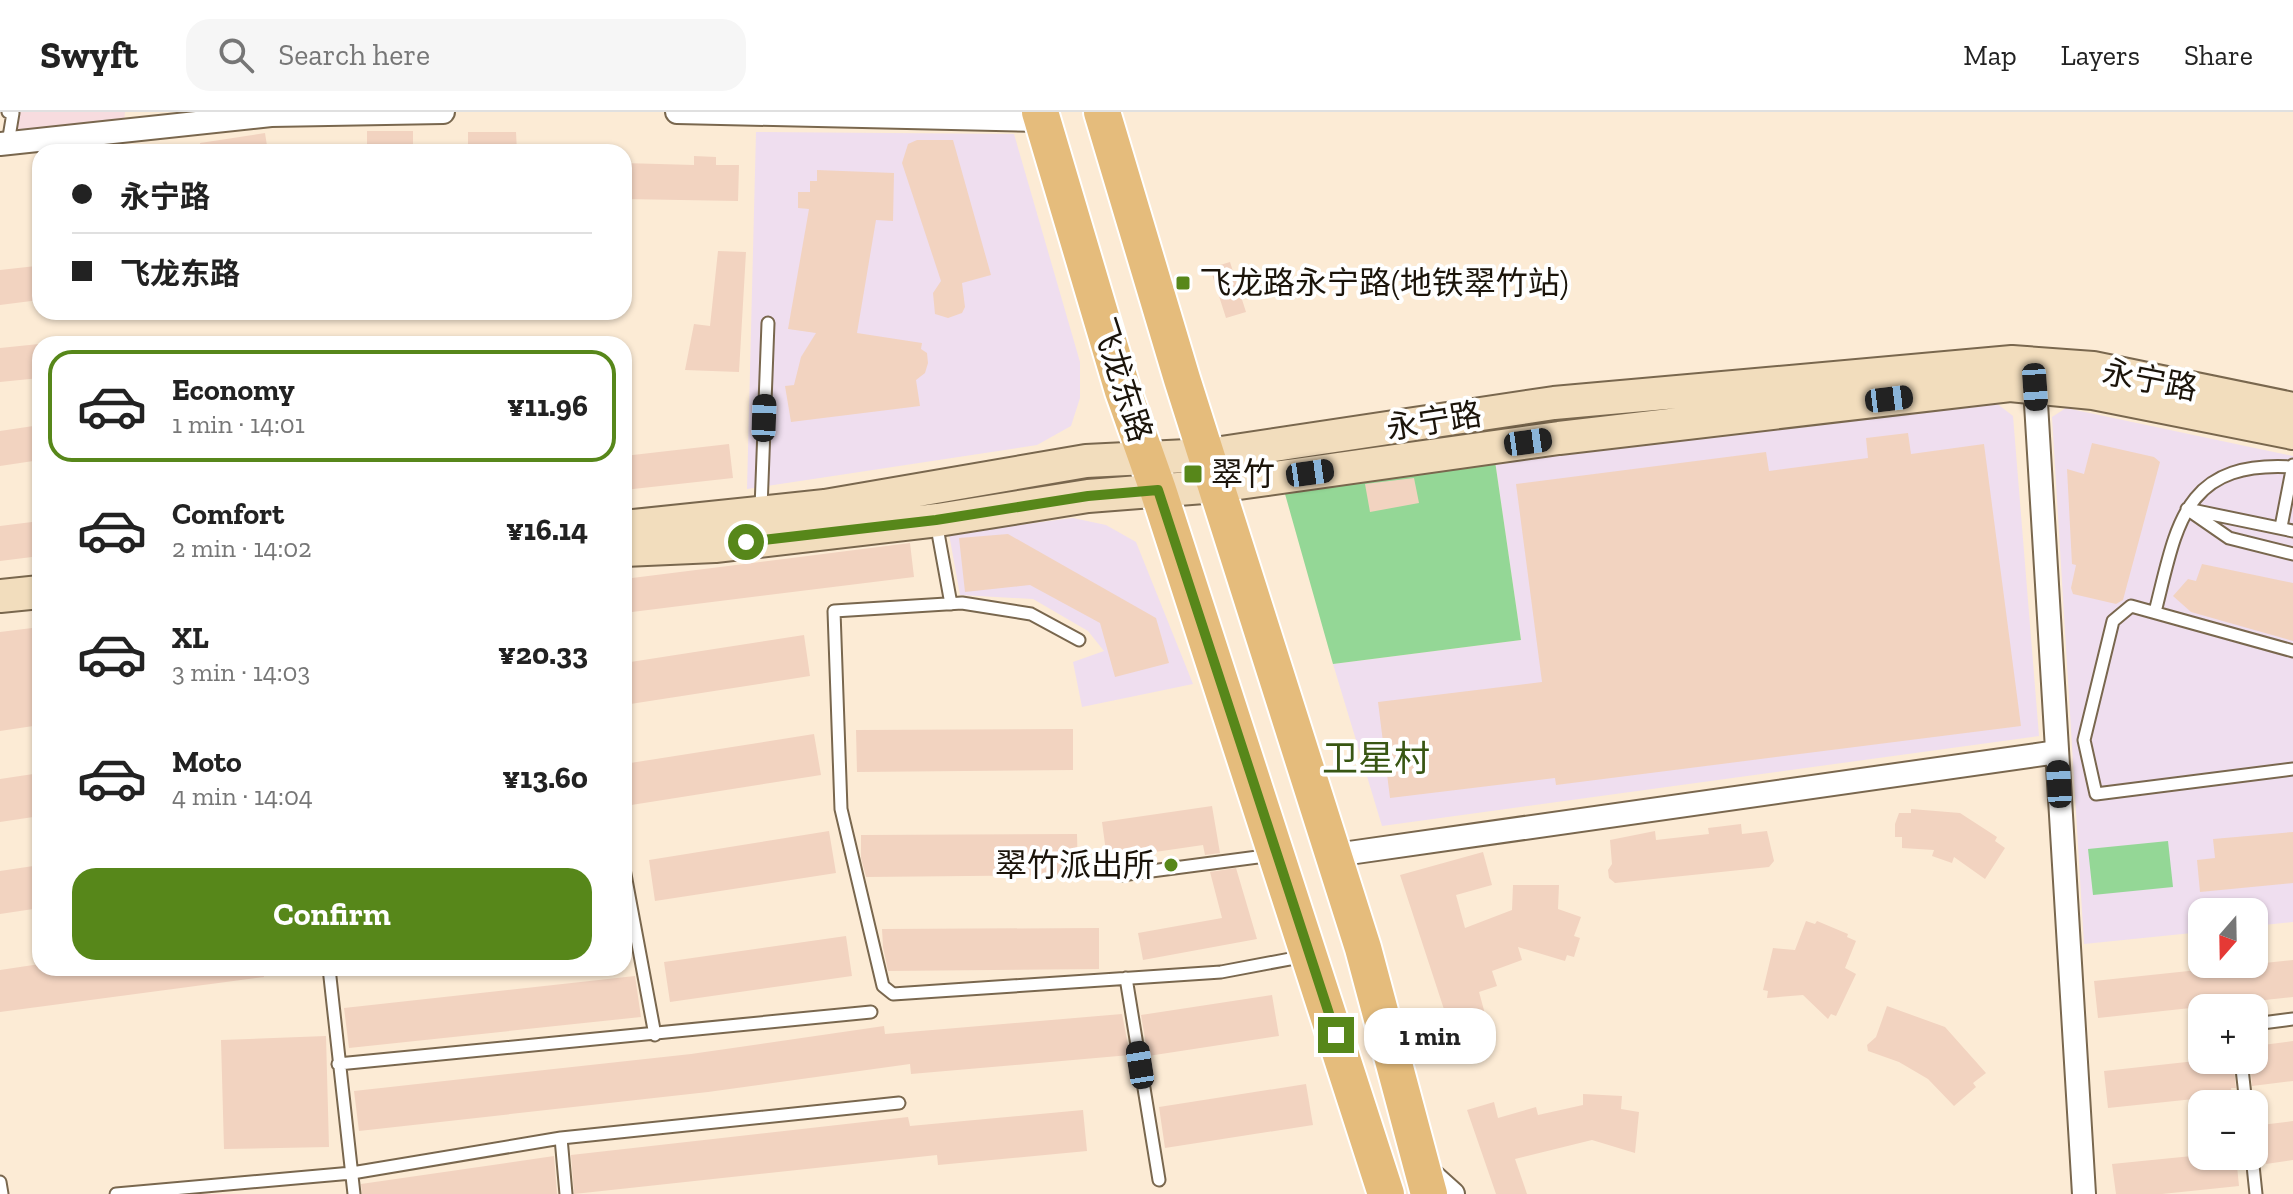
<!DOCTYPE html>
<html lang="en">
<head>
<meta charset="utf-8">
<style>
	:root { --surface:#fff; --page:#f6f6f6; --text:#222; --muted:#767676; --line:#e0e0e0; --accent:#57871a }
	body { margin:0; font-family:"Zilla Slab","Noto Sans SC",serif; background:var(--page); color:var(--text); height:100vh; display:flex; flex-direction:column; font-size:30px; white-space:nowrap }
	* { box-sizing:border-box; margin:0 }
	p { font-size:26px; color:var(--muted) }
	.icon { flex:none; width:44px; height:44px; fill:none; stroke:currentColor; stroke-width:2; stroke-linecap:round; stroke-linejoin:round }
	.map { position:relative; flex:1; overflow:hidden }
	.sheet { position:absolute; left:32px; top:224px; width:600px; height:640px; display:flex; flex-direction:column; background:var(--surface); border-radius:24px; box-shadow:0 2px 6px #0004 }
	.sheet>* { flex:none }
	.guide { position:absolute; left:32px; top:32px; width:600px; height:176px; border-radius:24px; box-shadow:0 2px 6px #0004; display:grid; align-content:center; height:176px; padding:0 40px; background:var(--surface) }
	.needle { width:52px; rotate:200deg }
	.fabs { position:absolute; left:2188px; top:786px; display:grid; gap:16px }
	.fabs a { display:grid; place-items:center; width:80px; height:80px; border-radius:16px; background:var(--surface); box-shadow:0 2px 6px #0004; font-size:40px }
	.end { position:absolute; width:36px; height:36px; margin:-18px; border:10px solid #57871a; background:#fff; box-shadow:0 0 0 4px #fff }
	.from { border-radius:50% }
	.bubble { position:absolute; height:56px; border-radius:24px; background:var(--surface); box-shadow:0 2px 6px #0004; font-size:26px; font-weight:700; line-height:56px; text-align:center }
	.car { position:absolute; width:24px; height:48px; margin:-24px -12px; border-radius:10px; box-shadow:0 0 6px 2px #0007; background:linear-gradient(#222 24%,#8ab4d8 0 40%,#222 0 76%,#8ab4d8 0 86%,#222 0) }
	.guide b { display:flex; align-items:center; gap:28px; height:76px; font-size:30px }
	.guide b+b { border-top:2px solid var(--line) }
	.guide i { width:20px; height:20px; background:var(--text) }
	ul { padding:14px 0 0; list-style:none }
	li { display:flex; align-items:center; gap:24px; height:112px; margin:0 16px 12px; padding:0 24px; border:4px solid transparent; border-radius:24px }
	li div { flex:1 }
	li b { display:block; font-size:30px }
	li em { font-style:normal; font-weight:700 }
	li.active { border-color:var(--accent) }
	li>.icon { width:72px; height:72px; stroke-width:1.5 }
	.cta { display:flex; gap:16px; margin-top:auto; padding:16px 40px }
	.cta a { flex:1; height:92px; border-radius:24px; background:var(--accent); color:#fff; font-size:32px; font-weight:700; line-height:92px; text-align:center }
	header { display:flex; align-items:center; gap:48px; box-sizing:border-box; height:112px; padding:0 40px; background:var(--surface); border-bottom:2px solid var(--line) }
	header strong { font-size:38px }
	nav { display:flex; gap:44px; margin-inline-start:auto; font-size:28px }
	.search { width:560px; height:72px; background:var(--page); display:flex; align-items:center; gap:20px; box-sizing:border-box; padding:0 28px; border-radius:24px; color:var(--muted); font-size:30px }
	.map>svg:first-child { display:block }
	.commercial { fill:#efdeef }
	.education { fill:#f7dcdf }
	.green { fill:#94d796 }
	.building { fill:#f2d3c0 }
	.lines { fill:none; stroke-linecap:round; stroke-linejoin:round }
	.service-casing { stroke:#79674e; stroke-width:15 }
	.minor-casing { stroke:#79674e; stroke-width:26 }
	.secondary-casing { stroke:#79674e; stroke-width:36 }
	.primary-casing { stroke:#fff; stroke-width:40 }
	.service { stroke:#fff; stroke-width:11 }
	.minor { stroke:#fff; stroke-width:22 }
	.secondary { stroke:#f2ddbd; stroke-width:32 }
	.primary { stroke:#e5bc7c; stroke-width:36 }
	.route { stroke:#57871a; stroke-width:10 }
	.poi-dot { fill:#57871a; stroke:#fff; stroke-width:3 }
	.labels { text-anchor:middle; stroke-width:8; stroke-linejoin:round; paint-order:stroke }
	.poi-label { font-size:32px; fill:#1b140a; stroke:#fff; text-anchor:start }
	.street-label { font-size:32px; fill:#1b140a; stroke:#fff }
	.quarter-label { font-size:36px; fill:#385613; stroke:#fff }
</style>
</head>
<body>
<header>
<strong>Swyft</strong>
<div class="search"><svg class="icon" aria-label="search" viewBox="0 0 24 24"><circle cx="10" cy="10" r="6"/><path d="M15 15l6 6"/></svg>Search here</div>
<nav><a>Map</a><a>Layers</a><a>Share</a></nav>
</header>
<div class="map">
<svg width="2293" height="1082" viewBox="0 0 2293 1082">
	<rect width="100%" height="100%" fill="#fcebd5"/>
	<path class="commercial" d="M756,20L1014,22L1080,250V286L1071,314L1037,333L747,377Z
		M1991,287L2013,304L2039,624L1382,714L1333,552L1521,528L1495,349Z
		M2066,296L2293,344V810L2254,814V800H2202V820L2084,832L2052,305Z
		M1073,406L1106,413L1136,430L1193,572L1082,595L1073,550L1104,539L1088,519L1033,487L960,483L949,422Z"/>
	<path class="education" d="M0,0H125L124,8L2,23L5,4Z"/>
	<path class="green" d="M1495,349L1521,528L1333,552L1285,382L1293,369Z
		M2168,729L2173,775L2093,783L2088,737Z"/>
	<path class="building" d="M367,19H413V40H367Z
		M468,20H516L517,40H468Z
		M265,21L268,40H201L200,31Z
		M917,28H953L991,163L962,171L965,195L962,201L948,206L935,202L933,181L941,169L902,51L908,32Z
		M694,44L716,45V53H739L738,89L624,87V51L694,53Z
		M817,58L894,61L893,109L876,108L857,221L922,231L921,237L927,241L928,251L925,261L916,268L920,294L791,310L785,274L794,273L801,245L816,221L788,217L809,97L798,96V80H810V69H817Z
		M718,139L746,140L739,260L685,258L694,212L710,214Z
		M1230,150L1246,200L1226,206L1210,156Z
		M36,154L39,188L0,193V158Z
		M39,232L40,266L0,270V236Z
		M40,313V348L0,354V319Z
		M1908,321L1911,342L1984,332L2021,614L1556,673L1555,666L1390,686L1378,590L1542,570L1516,372L1766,340L1769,359L1868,346L1866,326Z
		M2092,331L2154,345L2160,350L2123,488L2116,492L2073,482L2071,476L2076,453L2072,452L2067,357L2084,362Z
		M729,332L733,366L624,378V344Z
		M1414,366L1419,391L1370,400L1365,372Z
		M40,409V444L0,449V414Z
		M1008,422L1156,506L1169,551L1115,565L1100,511L1030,473L965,480L959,426Z
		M910,431L914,465L624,501V467Z
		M2202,452L2293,471V529L2191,500L2173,484L2188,467L2196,469Z
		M40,515V613L0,619V520Z
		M804,523L810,564L624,593V551Z
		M1073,617V658L857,660L856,618Z
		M814,622L821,663L625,694L624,652Z
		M40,661V704L0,710V667Z
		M1212,694L1220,741L1205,743L1203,733L1107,747L1102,710Z
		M1911,697L1960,701L1997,725L1995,729L2005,736L1985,767L1954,745L1952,751L1932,744L1934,738L1902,736V725H1895V712L1899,701H1911Z
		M1741,712L1742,722L1767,719L1774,749L1769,755L1615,771L1609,766L1608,758L1612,752L1610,728L1655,719L1656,728L1709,722L1708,716Z
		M829,719L836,761L655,789L649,748Z
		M2293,720V771L2200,780L2197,748L2215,746L2213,727Z
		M1077,722L1078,763L866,765L861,746V723Z
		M1483,740L1492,773L1456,783L1465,816L1512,798L1513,773H1559L1558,797L1581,805L1574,824L1580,826L1574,845L1567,843L1565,849L1518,835L1522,848L1492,859L1497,874L1479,880L1490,920L1481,923L1482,931L1457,937L1400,763Z
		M40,753V796L0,802V759Z
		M1236,756L1257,827L1143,848L1138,821L1222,806L1210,760Z
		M1806,809L1815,812L1817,809L1848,822L1847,825L1856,829L1845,856L1856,862L1836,904L1831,902L1828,907L1803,883L1767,886L1768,879L1763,878L1773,836L1795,838Z
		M1099,816V857L888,859L883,835L882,817Z
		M846,824L852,864L670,890L664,850Z
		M2293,848V885L2098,906L2094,869Z
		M40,852V856H263L264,865L0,900V858Z
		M635,864L641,905L349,936L344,896Z
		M1272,883L1279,924L1148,944L1141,903Z
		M1887,894L1945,915L1986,961L1973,971L1976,975L1954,994L1928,967L1899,950L1868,939L1867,933L1876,925Z
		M1122,902L1130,943L911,962L910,952L708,980L359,1019L354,979L691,942L884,914L885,922Z
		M326,924L329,1035L224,1037L221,928Z
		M2293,929V969L2252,974L2250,948H2256L2255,934Z
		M2205,948H2233L2236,976H2231L2232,983L2108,996L2104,959Z
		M1306,972L1313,1013L1165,1036L1159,995Z
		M1583,982L1622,984L1621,997L1639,1000L1635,1041L1592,1028L1515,1047L1527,1082H1496L1467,998L1494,990L1498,1006L1536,995L1538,1003L1583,993Z
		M1083,998L1087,1039L938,1053L937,1043L574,1082L571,1043L908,1005L910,1014Z
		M2293,1009V1048L2266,1052L2261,1013Z
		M2202,1043L2236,1044L2239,1074L2162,1082H2116L2112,1052Z
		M554,1044L557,1082H362L361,1072Z"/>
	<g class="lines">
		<defs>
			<path id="service" d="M8,31L13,1L8,0
				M761,396L768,211
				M2187,397L2229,426L2293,442
				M2192,398L2293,419
				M936,410L951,492
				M2281,415L2293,353
				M2155,500C2177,413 2183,348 2293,355
				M1079,528L1031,502L962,491L834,499L841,697L883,874L893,882L1221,860L1306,844
				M2293,539L2131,494L2113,509L2084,628L2096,682L2293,657
				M624,757L655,923
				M1121,763L1273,743
				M329,856L354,1082
				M1126,866L1159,1068
				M2254,912L2293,907
				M2241,948L2246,992
				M338,952L871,900
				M561,1026L566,1082
				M2252,1044L2256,1082
				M0,1070L2,1082
				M116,1082L352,1061L561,1026L899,991"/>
			<path id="minor" d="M677,0L1043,8
				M0,32L271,3L443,0
				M2035,275L2084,1082
				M1335,743L2057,640
				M1424,1056L1453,1082"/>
			<path id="secondary" d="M624,415L825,394L1086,349L1208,343L1554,291L2012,250L2093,256L2293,297
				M624,438L715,434L938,408L1088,384L1217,374L1559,326L2010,273L2093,281L2293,321
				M0,484L40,480"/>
			<path id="primary" d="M1040,0L1123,279L1158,378L1386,1082
				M1102,0L1182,267L1363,836L1429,1082"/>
		</defs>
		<use href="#service" class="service-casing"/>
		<use href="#minor" class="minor-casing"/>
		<use href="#secondary" class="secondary-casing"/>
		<use href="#primary" class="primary-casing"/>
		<use href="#service" class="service"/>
		<use href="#minor" class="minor"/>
		<use href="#secondary" class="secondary"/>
		<use href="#primary" class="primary"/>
	</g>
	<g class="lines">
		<path class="route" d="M746,430L936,408L1088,384L1158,378L1336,923"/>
	</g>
	<g class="poi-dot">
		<rect x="1175" y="163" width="16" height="16" rx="4"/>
		<rect x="1183" y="352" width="20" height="20" rx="4"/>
		<circle cx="1171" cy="753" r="8"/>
	</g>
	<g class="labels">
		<g class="poi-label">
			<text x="1199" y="182">飞龙路永宁路(地铁翠竹站)</text>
			<text x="1211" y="373">翠竹</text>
			<text x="1155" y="764" text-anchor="end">翠竹派出所</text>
		</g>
		<g class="street-label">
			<text transform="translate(1122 268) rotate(72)" y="11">飞龙东路</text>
			<text transform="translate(2150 268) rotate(11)" y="11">永宁路</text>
			<text transform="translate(1434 309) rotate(-9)" y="11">永宁路</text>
		</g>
		<g class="quarter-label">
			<text x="1376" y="659">卫星村</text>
		</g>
	</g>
</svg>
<div class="fabs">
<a><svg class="needle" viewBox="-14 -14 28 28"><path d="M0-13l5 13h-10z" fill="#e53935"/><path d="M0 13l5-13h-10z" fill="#767676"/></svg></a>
<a>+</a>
<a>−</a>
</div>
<i class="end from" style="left:746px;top:430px"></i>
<i class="end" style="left:1336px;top:923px"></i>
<div class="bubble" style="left:1364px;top:896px;width:132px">1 min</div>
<i class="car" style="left:2035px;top:275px;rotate:176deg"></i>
<i class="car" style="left:1889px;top:287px;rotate:83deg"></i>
<i class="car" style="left:764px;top:306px;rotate:2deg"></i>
<i class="car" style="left:1528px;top:330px;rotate:82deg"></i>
<i class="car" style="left:1310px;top:361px;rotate:82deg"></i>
<i class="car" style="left:2059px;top:672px;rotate:357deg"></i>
<i class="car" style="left:1140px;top:953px;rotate:351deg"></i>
<div class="guide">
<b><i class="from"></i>永宁路</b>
<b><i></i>飞龙东路</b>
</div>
<section class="sheet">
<ul>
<li class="active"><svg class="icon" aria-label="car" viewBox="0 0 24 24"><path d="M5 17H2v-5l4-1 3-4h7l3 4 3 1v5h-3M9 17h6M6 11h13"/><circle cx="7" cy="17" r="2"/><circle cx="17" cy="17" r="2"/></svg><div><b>Economy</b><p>1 min · 14:01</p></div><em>¥11.96</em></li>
<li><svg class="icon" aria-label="car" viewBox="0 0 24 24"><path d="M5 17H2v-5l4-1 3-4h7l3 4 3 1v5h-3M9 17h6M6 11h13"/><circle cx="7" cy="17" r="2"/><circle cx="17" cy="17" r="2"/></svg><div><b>Comfort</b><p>2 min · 14:02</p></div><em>¥16.14</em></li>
<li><svg class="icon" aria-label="car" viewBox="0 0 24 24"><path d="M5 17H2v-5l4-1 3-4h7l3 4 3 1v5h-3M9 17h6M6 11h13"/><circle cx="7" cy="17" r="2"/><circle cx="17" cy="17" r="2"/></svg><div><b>XL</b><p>3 min · 14:03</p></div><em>¥20.33</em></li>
<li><svg class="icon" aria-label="car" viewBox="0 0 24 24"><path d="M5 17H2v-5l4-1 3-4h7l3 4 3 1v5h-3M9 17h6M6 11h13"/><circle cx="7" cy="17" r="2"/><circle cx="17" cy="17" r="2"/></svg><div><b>Moto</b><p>4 min · 14:04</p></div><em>¥13.60</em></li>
</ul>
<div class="cta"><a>Confirm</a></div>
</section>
</div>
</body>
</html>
